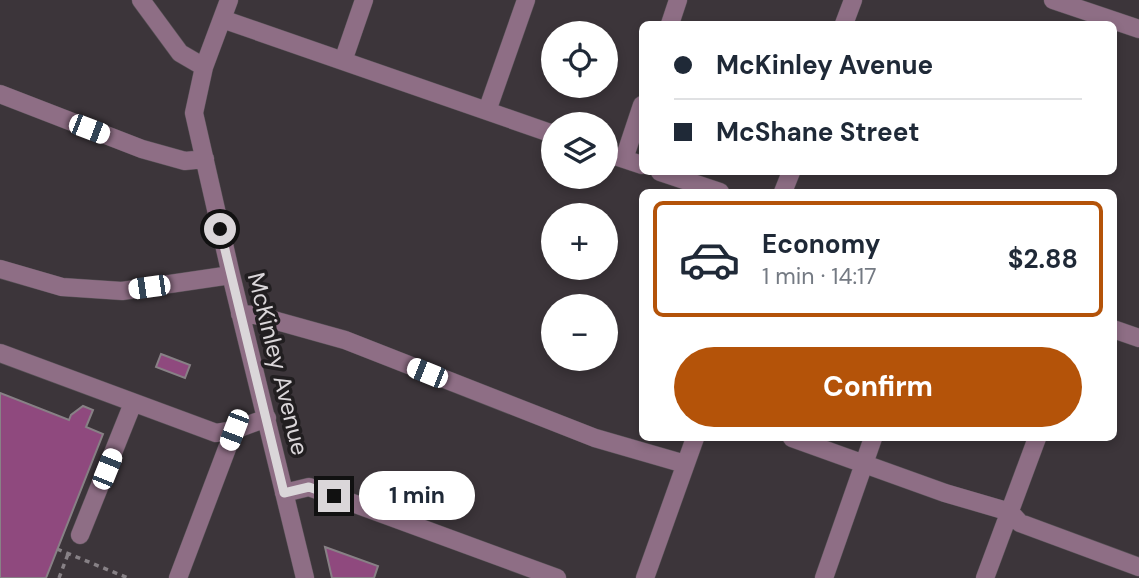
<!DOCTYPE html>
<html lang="en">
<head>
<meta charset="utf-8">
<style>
	:root { --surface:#fff; --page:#f6f6f7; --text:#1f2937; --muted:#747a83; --line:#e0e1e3; --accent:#b45309 }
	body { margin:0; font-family:"DM Sans",sans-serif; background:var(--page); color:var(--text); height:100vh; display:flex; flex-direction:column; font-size:26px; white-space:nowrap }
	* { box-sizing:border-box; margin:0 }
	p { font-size:23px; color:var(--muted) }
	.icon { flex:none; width:38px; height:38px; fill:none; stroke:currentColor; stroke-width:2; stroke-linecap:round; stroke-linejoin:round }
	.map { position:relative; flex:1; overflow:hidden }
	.side { position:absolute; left:639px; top:189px; width:478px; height:252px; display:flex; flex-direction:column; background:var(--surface); border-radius:10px; box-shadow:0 4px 10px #0003 }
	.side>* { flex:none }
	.guide { position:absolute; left:639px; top:21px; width:478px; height:154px; border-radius:10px; box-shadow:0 4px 10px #0003; display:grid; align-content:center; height:154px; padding:0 35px; background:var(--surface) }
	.buttons { position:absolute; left:541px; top:21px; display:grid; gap:14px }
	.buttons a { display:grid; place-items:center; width:77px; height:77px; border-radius:50%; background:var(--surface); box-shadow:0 4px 10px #0003; font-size:35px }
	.end { position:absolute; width:32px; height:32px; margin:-16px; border:9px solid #dad6d9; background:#111; box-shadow:0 0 0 4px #111 }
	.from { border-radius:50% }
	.bubble { position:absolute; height:49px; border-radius:24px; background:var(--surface); box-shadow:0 4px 10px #0003; font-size:23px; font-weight:700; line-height:49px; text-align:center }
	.car { position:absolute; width:21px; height:42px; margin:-21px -10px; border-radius:9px; box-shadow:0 0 5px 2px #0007; background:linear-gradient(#fff 24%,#345 0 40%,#fff 0 76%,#345 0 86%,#fff 0) }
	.guide b { display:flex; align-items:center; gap:24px; height:66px; font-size:26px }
	.guide b+b { border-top:2px solid var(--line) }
	.guide i { width:18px; height:18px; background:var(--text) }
	ul { padding:12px 0 0; list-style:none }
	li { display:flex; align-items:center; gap:21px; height:116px; margin:0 14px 10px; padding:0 21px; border:4px solid transparent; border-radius:10px }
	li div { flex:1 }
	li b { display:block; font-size:26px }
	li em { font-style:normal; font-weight:700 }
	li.active { border-color:var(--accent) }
	li>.icon { width:63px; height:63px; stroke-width:1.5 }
	.cta { display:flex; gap:14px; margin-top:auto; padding:14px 35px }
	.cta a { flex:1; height:80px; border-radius:42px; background:var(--accent); color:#fff; font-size:28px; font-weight:700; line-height:80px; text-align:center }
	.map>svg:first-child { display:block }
	.building { fill:#8f497e; stroke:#888186; stroke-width:2 }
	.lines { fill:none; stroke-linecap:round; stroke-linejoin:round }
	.minor-casing { stroke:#585257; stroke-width:19 }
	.path { stroke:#878186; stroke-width:3.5; stroke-dasharray:5 5; stroke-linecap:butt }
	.minor { stroke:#8e6e85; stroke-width:18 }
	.route { stroke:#dad6d9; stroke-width:9 }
	.labels { text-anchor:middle; stroke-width:7; stroke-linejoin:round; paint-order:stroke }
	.street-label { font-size:24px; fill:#dad6d9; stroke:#211e20 }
</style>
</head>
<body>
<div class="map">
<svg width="1139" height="578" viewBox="0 0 1139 578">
	<rect width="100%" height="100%" fill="#3c353a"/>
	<path class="building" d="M161,354L190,365L185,378L156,367Z
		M0,393L69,420L71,415L83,406L93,410L86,427L103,434L46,578H0Z
		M325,547L378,566L374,578H332Z"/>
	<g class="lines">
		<defs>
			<path id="minor" d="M141,0L180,53L204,67
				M229,0L204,67L194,113L231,275L305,578
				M1053,0L1139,29
				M222,19L553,134
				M670,24L678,0
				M844,24L853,0
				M343,61L364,0
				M0,94L142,149L185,161L205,159
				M487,111L526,0
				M606,153L642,165
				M624,159L642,105
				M660,172L720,192
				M783,192L791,172
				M0,269L62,287L122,291L231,275
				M240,314L255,315L345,340L595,438L685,464
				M1113,329L1139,338
				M0,353L216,433L234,430
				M792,438L945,493L1010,512L1020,523L1139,567
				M284,493L309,487L557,578
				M80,535L133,403
				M178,578L234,430L267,418
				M645,578L695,438
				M824,578L873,438
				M985,578L1037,438"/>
		</defs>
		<use href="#minor" class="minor-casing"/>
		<path class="path" d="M57,549L128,578
			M59,578L68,554"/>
		<use href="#minor" class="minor"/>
	</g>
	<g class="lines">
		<path class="route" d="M220,229L284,493L309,487L334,496"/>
	</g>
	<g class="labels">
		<g class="street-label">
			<text transform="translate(278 364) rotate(76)" y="8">McKinley Avenue</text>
		</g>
	</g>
</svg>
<div class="buttons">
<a><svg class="icon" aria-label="locate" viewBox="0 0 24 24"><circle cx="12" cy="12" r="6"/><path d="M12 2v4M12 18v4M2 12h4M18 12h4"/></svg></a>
<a><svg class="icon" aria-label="layers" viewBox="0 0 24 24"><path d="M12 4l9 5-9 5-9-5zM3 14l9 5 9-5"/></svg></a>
<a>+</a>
<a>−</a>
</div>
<i class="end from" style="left:220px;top:229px"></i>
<i class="end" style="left:334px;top:496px"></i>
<div class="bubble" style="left:359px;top:471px;width:116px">1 min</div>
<i class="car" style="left:89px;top:129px;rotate:111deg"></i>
<i class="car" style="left:149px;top:287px;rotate:262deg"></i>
<i class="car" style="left:427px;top:373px;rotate:292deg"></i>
<i class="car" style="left:234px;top:430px;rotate:201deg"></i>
<i class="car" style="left:107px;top:469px;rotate:22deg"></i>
<div class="guide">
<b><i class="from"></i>McKinley Avenue</b>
<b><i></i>McShane Street</b>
</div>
<section class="side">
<ul>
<li class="active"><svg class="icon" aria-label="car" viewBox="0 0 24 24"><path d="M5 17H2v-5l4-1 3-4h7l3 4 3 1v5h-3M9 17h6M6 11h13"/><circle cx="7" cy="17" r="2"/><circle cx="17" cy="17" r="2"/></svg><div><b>Economy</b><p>1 min · 14:17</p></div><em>$2.88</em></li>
</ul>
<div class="cta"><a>Confirm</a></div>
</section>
</div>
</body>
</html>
